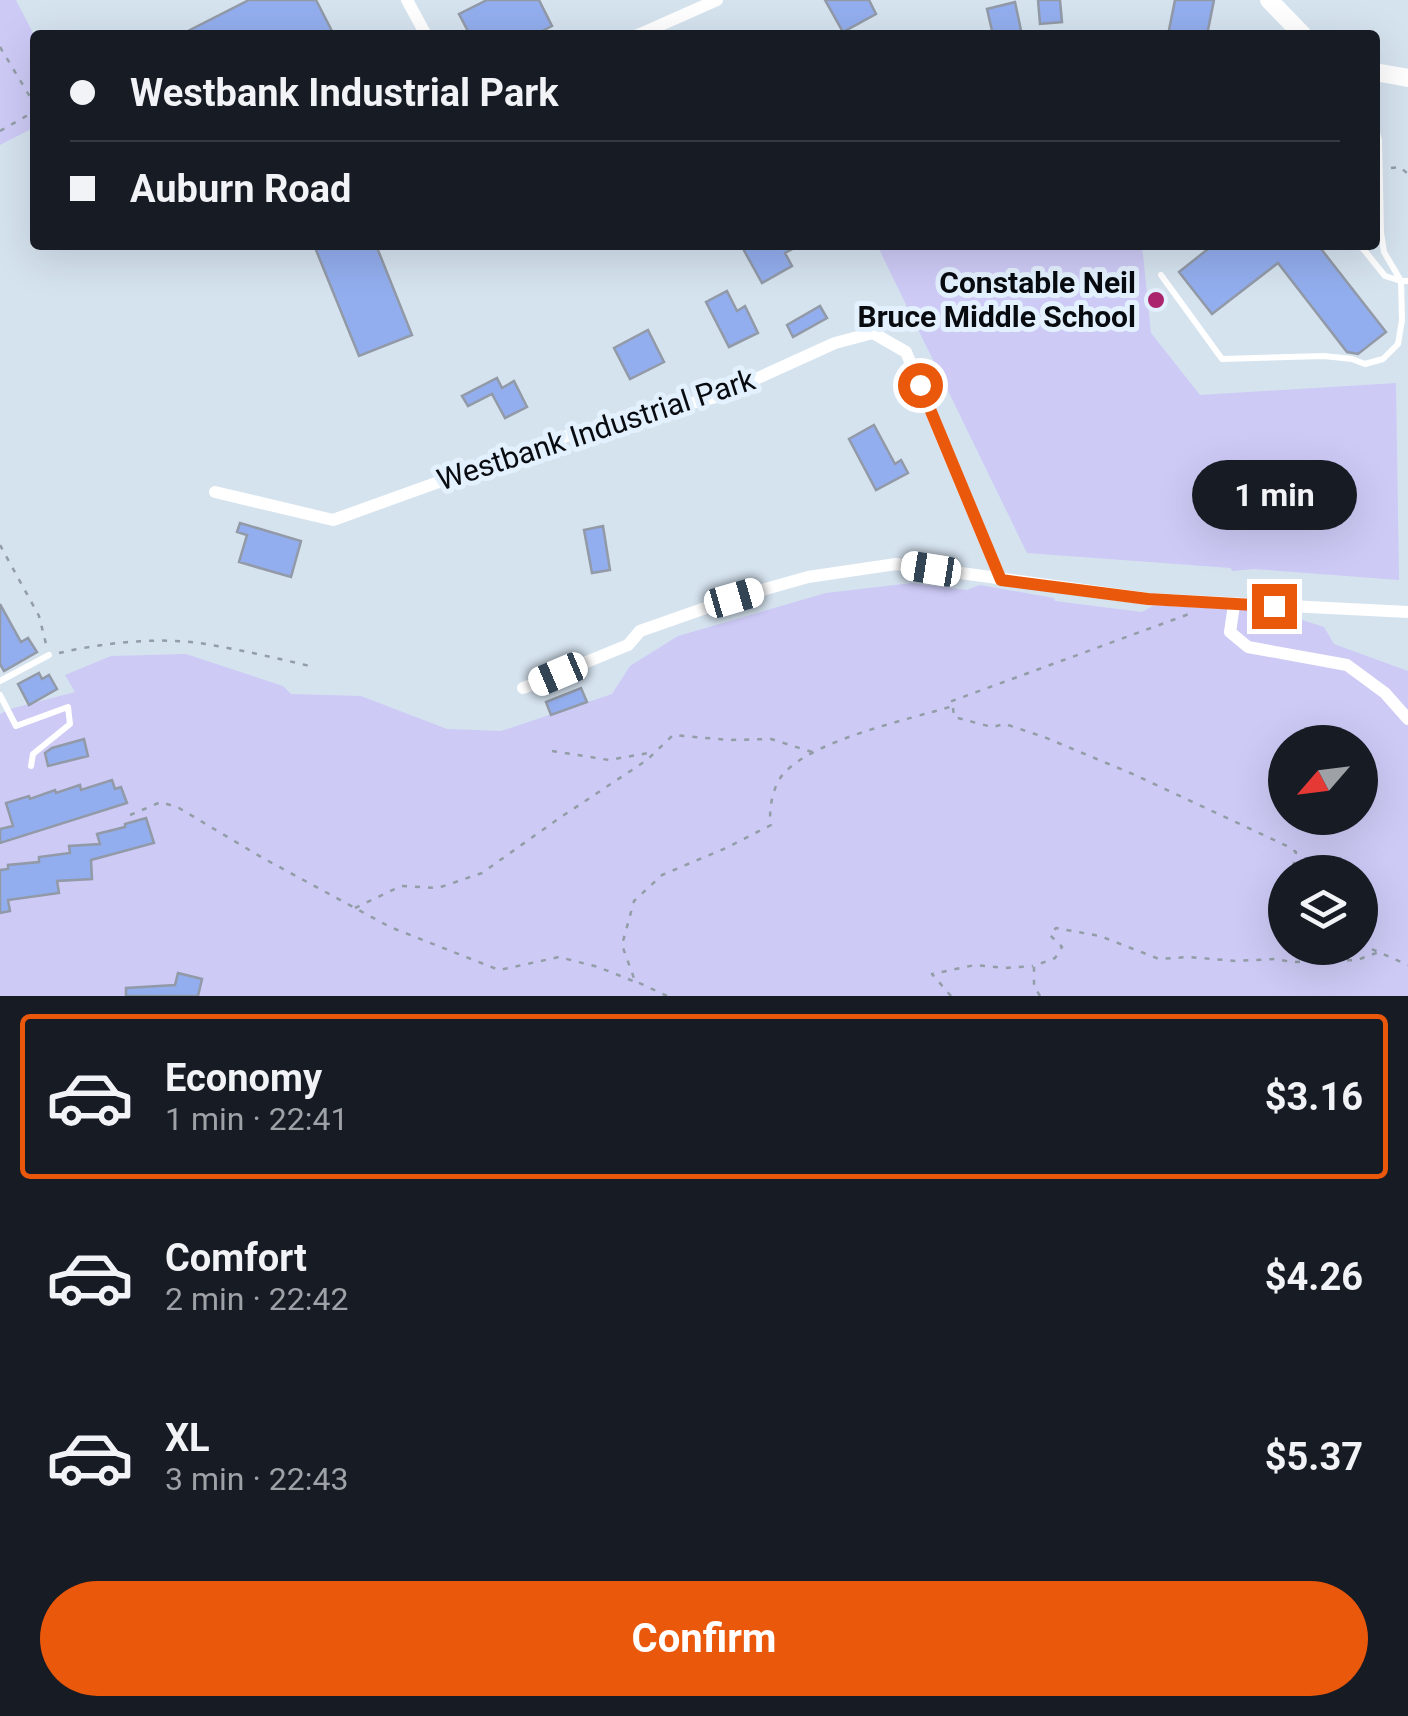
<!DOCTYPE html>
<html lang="en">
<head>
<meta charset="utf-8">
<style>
	:root { --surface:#171b24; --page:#242831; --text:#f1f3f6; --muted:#9ea1a6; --line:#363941; --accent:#ea580c }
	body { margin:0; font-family:Roboto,sans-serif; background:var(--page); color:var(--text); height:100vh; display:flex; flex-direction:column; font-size:38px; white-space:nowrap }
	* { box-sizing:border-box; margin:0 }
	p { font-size:32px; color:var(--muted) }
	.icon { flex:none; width:55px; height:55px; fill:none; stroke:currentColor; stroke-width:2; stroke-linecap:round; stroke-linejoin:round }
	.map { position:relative; height:996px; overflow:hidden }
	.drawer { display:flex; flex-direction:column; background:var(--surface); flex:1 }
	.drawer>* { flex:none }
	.hud { position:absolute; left:30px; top:30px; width:1350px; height:220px; border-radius:10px; box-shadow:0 10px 40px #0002; display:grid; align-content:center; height:220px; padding:0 40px; background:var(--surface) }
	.needle { width:65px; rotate:242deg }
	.fabs { position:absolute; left:1268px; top:725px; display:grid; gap:20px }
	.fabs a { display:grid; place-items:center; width:110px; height:110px; border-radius:50%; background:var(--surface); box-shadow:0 10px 40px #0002; font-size:50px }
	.end { position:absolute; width:45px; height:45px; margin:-22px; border:12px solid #ea580c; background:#fff; box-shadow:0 0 0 5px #fff }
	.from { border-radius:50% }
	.bubble { position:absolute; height:70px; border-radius:35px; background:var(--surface); box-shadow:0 10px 40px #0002; font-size:32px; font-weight:700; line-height:70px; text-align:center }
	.car { position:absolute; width:30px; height:60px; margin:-30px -15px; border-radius:12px; box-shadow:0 0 8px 2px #0007; background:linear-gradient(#fff 24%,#345 0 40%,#fff 0 76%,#345 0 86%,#fff 0) }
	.hud b { display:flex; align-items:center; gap:35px; height:95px; font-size:38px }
	.hud b+b { border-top:2px solid var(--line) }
	.hud i { width:25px; height:25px; background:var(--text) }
	ul { padding:18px 0 0; list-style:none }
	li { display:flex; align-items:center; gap:30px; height:165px; margin:0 20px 15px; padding:0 20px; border:5px solid transparent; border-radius:10px }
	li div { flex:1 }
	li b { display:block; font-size:38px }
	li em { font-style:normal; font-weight:700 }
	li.selected { border-color:var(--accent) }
	li>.icon { width:90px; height:90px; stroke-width:1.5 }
	.button { display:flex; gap:20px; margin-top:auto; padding:20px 40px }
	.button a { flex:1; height:115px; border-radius:60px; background:var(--accent); color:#fff; font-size:40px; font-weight:700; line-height:115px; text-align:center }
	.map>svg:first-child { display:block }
	.green { fill:#cdcaf6; fill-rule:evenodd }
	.building { fill:#93aeee; stroke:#9299a7; stroke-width:2.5 }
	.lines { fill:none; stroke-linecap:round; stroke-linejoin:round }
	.path { stroke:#929da6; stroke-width:2.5; stroke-dasharray:5 8; stroke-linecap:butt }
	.lane { stroke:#fff; stroke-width:6 }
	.street { stroke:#fff; stroke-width:12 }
	.secondary { stroke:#fff; stroke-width:18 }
	.route { stroke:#ea580c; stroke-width:12 }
	.poi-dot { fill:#aa256e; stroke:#e3f0fd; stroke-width:4 }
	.labels { text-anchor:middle; stroke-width:10; stroke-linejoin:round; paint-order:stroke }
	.poi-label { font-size:30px; font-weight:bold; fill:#080c10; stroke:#e3f0fd; text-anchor:end }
	.street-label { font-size:30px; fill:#080c10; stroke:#e3f0fd }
</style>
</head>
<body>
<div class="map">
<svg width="1408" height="996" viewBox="0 0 1408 996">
	<rect width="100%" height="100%" fill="#d5e3ef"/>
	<path class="green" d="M0,0H16L35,37V127L0,145Z
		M877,245H1142L1151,333L1200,395L1396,383L1399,580L1254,569L1232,571L1231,568L1027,553Z
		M912,583L967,590L980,585L1054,598L1055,601L1142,612L1162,601L1214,603L1280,613L1324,627L1334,644L1408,671V996H0V714L10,709L75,692L65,675L111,656L186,654L283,686L291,694L361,696L447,729L501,731L612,694L630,666L678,636L826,593ZM1285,742H1360V818H1285ZM1285,872H1360V948H1285Z"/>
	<path class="building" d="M249,0H316L334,35H180Z
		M487,0H539L552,26L534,35H470L459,14Z
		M825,0H869L876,14L843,32Z
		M1038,0H1060L1062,22L1040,24Z
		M1175,0H1214L1207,35H1191L1169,30Z
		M1015,2L1022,35H993L987,9Z
		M314,245H376L412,335L359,356Z
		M741,245H800L785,253L792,266L762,283Z
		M1213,245H1318L1386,332L1358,354L1347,352L1278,263L1212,314L1179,272Z
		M727,291L737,311L745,306L758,333L729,347L706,302Z
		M820,306L827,318L793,337L787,325Z
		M648,330L664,362L630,379L614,348Z
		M497,378L502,388L514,381L527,407L505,418L492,394L468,406L462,396Z
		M874,425L895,464L901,460L908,473L876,490L849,439Z
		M240,523L301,541L291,577L239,562L247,535L237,532Z
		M603,526L610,570L592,573L584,530Z
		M0,604L21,642L28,638L37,652L4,671L0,664Z
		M39,673L42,679L49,675L57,689L29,705L18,684Z
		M581,688L587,702L551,715L546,702Z
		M84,739L88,756L48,766L45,753L52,748Z
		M112,780L115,789L121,787L127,803L0,843V829L13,826L6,803L29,796L30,799L55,790L56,793L80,785L81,790Z
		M146,818L154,843L91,860L92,879L57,881L59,893L8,900L10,911L0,913V870L8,869V865L39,862V857L70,853L69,846L100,844L97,834L125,827V824Z
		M178,973L202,979L198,996H126V988L175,985Z"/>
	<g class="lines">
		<path class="path" d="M0,47L35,105
			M0,131L35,111
			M1391,168L1400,167L1408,174
			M0,545L39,616L47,648
			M59,653C103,643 154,637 199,643C238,649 276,658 314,667
			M953,708L954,717L992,727L1005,724L1044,737L1135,775L1287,846L1296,852L1292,872
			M552,751L609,760L654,752
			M130,815L161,802L179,808L261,857L390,927L499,970L559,957L598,967L633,981
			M355,908L401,886L438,888L482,873L558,819L647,760L673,735L729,740L771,739L812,752
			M1360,944L1408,965
			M667,996L635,981L622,945L634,901L662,875L726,848L771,825C768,810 773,785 784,773C816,739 907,720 953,706L952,701L1189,614
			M951,996L932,974L975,965L1005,968L1033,966
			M1040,996L1034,986V966L1055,958L1062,947L1050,935L1056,928L1100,936L1159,959L1188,957L1236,961L1275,959L1292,962L1357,960L1379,952"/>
		<path class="lane" d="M1375,125L1379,140L1381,233L1384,252L1401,281
			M1360,245L1385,276L1401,281
			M1161,275L1222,359L1324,356L1352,359L1365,364L1383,359L1398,344L1402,320L1401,281H1408
			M0,681L49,655
			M0,695L16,726L68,707L70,724L33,754L31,766"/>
		<path class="street" d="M407,0L426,35
			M638,35L717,0
			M215,492L333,520L575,433L716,397L835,343L873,333L906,352L1001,580
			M1234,605L1230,632L1248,647L1347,665L1385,693L1408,719
			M523,688L628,645L640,631L734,598L808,577L896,564L1149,599L1408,612"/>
		<path class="secondary" d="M1269,0L1303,35
			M1375,72L1408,78"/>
	</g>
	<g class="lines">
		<path class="route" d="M920,385L1001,580L1148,599L1274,606"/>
	</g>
	<circle class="poi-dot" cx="1156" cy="300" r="10"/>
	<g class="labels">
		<g class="poi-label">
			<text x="1136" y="293">Constable Neil<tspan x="1136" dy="34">Bruce Middle School</tspan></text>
		</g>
		<g class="street-label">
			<text transform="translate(596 430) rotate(-18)" y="10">Westbank Industrial Park</text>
		</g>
	</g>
</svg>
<div class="fabs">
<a><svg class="needle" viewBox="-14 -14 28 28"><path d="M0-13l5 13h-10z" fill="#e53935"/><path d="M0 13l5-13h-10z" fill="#9ea1a6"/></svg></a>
<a><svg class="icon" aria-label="layers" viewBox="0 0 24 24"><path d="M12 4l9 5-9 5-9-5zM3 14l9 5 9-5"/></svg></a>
</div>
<i class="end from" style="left:920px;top:385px"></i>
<i class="end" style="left:1274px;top:606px"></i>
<div class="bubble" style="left:1192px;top:460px;width:165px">1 min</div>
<i class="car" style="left:931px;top:569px;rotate:279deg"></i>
<i class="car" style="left:734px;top:598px;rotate:74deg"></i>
<i class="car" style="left:558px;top:674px;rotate:247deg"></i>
<div class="hud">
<b><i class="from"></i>Westbank Industrial Park</b>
<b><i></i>Auburn Road</b>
</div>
</div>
<section class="drawer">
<ul>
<li class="selected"><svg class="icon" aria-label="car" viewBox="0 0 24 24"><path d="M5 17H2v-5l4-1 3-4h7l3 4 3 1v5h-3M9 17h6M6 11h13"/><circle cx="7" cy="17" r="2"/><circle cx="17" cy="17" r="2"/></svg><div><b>Economy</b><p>1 min · 22:41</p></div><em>$3.16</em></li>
<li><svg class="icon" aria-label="car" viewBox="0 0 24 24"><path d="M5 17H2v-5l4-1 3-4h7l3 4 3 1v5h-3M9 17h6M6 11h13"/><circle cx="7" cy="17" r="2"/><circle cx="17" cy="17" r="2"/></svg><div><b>Comfort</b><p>2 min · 22:42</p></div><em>$4.26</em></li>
<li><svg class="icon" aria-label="car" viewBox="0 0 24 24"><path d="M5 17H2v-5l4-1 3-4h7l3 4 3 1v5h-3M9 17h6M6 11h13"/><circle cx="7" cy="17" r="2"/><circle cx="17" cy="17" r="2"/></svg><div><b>XL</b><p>3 min · 22:43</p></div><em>$5.37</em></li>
</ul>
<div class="button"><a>Confirm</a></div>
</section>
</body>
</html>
